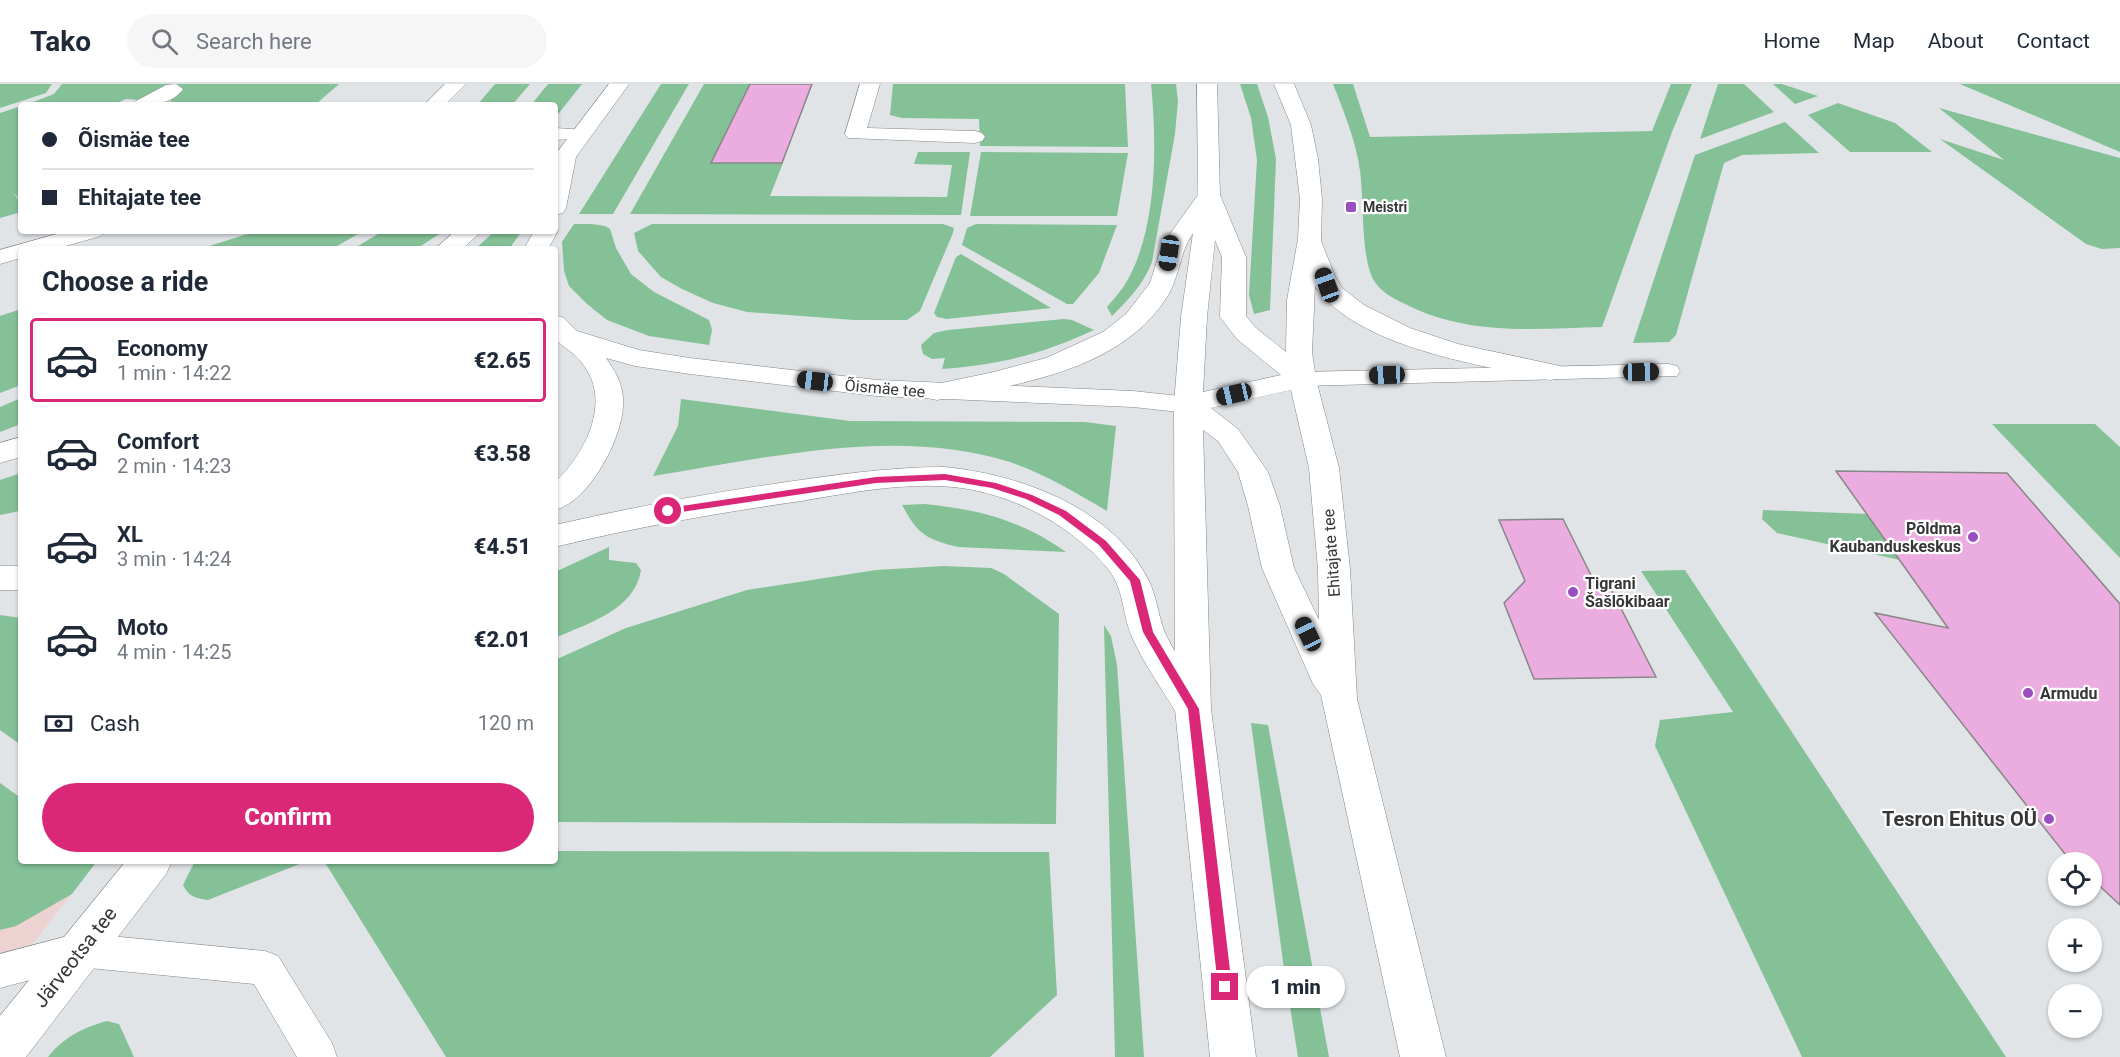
<!DOCTYPE html>
<html lang="en">
<head>
<meta charset="utf-8">
<style>
	:root { --surface:#fff; --page:#f6f6f7; --text:#1f2937; --muted:#747a83; --line:#e0e1e3; --accent:#db2777 }
	body { margin:0; font-family:Roboto,sans-serif; background:var(--page); color:var(--text); height:100vh; display:flex; flex-direction:column; font-size:22px; white-space:nowrap }
	* { box-sizing:border-box; margin:0 }
	p { font-size:20px; color:var(--muted) }
	.icon { flex:none; width:33px; height:33px; fill:none; stroke:currentColor; stroke-width:2; stroke-linecap:round; stroke-linejoin:round }
	.map { position:relative; flex:1; overflow:hidden }
	.side { position:absolute; left:18px; top:162px; width:540px; height:618px; display:flex; flex-direction:column; background:var(--surface); border-radius:6px; box-shadow:0 2px 4px #0004 }
	.side>* { flex:none }
	.hud { position:absolute; left:18px; top:18px; width:540px; height:132px; border-radius:6px; box-shadow:0 2px 4px #0004; display:grid; align-content:center; height:132px; padding:0 24px; background:var(--surface) }
	.tools { position:absolute; left:2048px; top:768px; display:grid; gap:12px }
	.tools a { display:grid; place-items:center; width:54px; height:54px; border-radius:50%; background:var(--surface); box-shadow:0 2px 4px #0004; font-size:30px }
	.end { position:absolute; width:27px; height:27px; margin:-14px; border:8px solid #db2777; background:#fff; box-shadow:0 0 0 3px #fff }
	.from { border-radius:50% }
	.bubble { position:absolute; height:42px; border-radius:21px; background:var(--surface); box-shadow:0 2px 4px #0004; font-size:20px; font-weight:800; line-height:42px; text-align:center }
	.car { position:absolute; width:18px; height:36px; margin:-18px -9px; border-radius:8px; box-shadow:0 0 4px 2px #0007; background:linear-gradient(#222 24%,#8ab4d8 0 40%,#222 0 76%,#8ab4d8 0 86%,#222 0) }
	.hud b { display:flex; align-items:center; gap:21px; height:57px; font-size:22px }
	.hud b+b { border-top:2px solid var(--line) }
	.hud i { width:15px; height:15px; background:var(--text) }
	ul { padding:0; list-style:none }
	li { display:flex; align-items:center; gap:18px; height:84px; margin:0 12px 9px; padding:0 12px; border:3px solid transparent; border-radius:6px }
	li div { flex:1 }
	li b { display:block; font-size:22px }
	li em { font-style:normal; font-weight:800 }
	li.on { border-color:var(--accent) }
	li>.icon { width:54px; height:54px; stroke-width:1.5 }
	h2 { padding:0 24px; font-size:27px; line-height:72px }
	.pay { display:flex; align-items:center; gap:15px; height:66px; padding:0 24px; font-size:22px }
	.pay p { margin-inline-start:auto }
	.cta { display:flex; gap:12px; margin-top:auto; padding:12px 24px }
	.cta a { flex:1; height:69px; border-radius:36px; background:var(--accent); color:#fff; font-size:24px; font-weight:800; line-height:69px; text-align:center }
	header { display:flex; align-items:center; gap:36px; box-sizing:border-box; height:84px; padding:0 30px; background:var(--surface); border-bottom:2px solid var(--line) }
	header strong { font-size:28px }
	nav { display:flex; gap:33px; margin-inline-start:auto; font-size:21px }
	.search { width:420px; height:54px; background:var(--page); display:flex; align-items:center; gap:15px; box-sizing:border-box; padding:0 21px; border-radius:33px; color:var(--muted); font-size:22px }
	.map>svg:first-child { display:block }
	.commercial { fill:#edd2d2 }
	.green { fill:#84c197 }
	.building { fill:#ebaddf; stroke:#898688; stroke-width:1.5 }
	.lines { fill:none; stroke-linecap:round; stroke-linejoin:round }
	.service-casing { stroke:#848689; stroke-width:1 }
	.minor-casing { stroke:#848689; stroke-width:1 }
	.secondary-casing { stroke:#848689; stroke-width:1 }
	.primary-casing { stroke:#848689; stroke-width:1 }
	.service { fill:#fff; fill-rule:evenodd }
	.minor { fill:#fff; fill-rule:evenodd }
	.secondary { fill:#fff; fill-rule:evenodd }
	.primary { fill:#fff; fill-rule:evenodd }
	.route { fill:#db2777 }
	.poi-dot { fill:#994dbe; stroke:#fff; stroke-width:2 }
	.labels { text-anchor:middle; stroke-width:4.5; stroke-linejoin:round; paint-order:stroke }
	.far-poi-label { font-size:14px; font-weight:bold; fill:#353637; stroke:#fff; text-anchor:start }
	.street-label { font-size:16px; fill:#353637; stroke:#fff }
	.poi-label { font-size:16px; font-weight:bold; fill:#353637; stroke:#fff; text-anchor:start }
	.near-poi-label { font-size:20px; font-weight:bold; fill:#353637; stroke:#fff; text-anchor:end }
	.near-street-label { font-size:20px; fill:#353637; stroke:#fff }
</style>
</head>
<body>
<header>
<strong>Tako</strong>
<div class="search"><svg class="icon" aria-label="search" viewBox="0 0 24 24"><circle cx="10" cy="10" r="6"/><path d="M15 15l6 6"/></svg>Search here</div>
<nav><a>Home</a><a>Map</a><a>About</a><a>Contact</a></nav>
</header>
<div class="map">
<svg width="2120" height="973" viewBox="0 0 2120 973">
	<rect width="100%" height="100%" fill="#e1e4e7"/>
	<path class="commercial" d="M0,699L21,714V777H97L0,903Z"/>
	<path class="green" d="M0,0H52L46,9L0,24Z
		M62,0H339L315,21H169L171,16L183,6L163,4L138,16L126,15L113,21H25L54,10Z
		M495,0H530L512,21H477Z
		M548,0H582L555,34V21H531Z
		M661,0H689L613,130H579Z
		M704,0H750L712,79H783L770,112L947,113L952,81L914,80L918,68H970L961,131L630,130Z
		M893,0H1125L1128,63L980,62L979,35L902,34L890,31Z
		M1151,0H1176L1178,17L1175,50L1152,178C1143,201 1129,215 1112,232L1107,223C1113,216 1119,209 1124,202C1158,148 1157,61 1151,0Z
		M1240,0H1257L1268,33L1276,75L1270,226L1254,230L1249,211L1257,76L1251,34Z
		M1333,0H1353L1370,53L1652,47L1671,0H1692L1672,48L1602,243C1535,245 1467,252 1405,220C1393,214 1380,208 1373,195C1361,173 1364,115 1360,87C1356,57 1344,28 1333,0Z
		M1718,0H1744L1774,28L1700,55Z
		M1773,0H1782L1818,12L1795,20Z
		M1960,0H2120V68Z
		M1838,19L1895,39L1932,68H1850L1808,31Z
		M21,22V117L13,108L21,120V128L0,134V29Z
		M1939,24L2120,74V164L2102,165L2086,160L1940,55L2004,76Z
		M1785,38L1819,69L1742,71L1724,79L1676,251L1669,258L1633,259L1695,71Z
		M981,68L1128,69L1117,132H970Z
		M574,140H592L605,142L610,145L616,164L631,190L654,208L709,236L712,246L709,261L649,252L607,236L587,220L569,202L564,187L562,158Z
		M652,140H943L954,144L953,149L920,227L907,236H854L747,228L713,219L682,205L661,193L638,167L634,149Z
		M976,140L1117,141L1099,189L1073,220H1067L962,161L967,144Z
		M257,147H363L332,165H200Z
		M383,147H444L416,165H353Z
		M495,147H522L509,165H475Z
		M961,170L1051,224L946,235L937,233L934,229L956,173Z
		M21,225V301L0,309V232Z
		M1064,235L1072,236L1094,246C1043,270 998,281 942,285L945,274L932,275L923,270L921,261L934,249L948,246Z
		M21,314V340L0,348V323Z
		M681,315L850,337L1085,338L1116,342L1107,427C1075,408 1045,390 1010,378C895,342 768,374 653,392L678,342Z
		M1992,340H2095L2120,363V474Z
		M21,389V425L20,427L0,431V396Z
		M925,420C981,426 1020,436 1066,468L958,463C925,455 918,450 902,421Z
		M1763,426L1868,430L1900,476L1777,449L1762,435Z
		M609,463V476L636,479L641,486C635,526 588,539 555,554V488Z
		M944,482L991,484L1004,490L1059,530L1056,740L555,738V576L626,544L747,506L876,486Z
		M1685,486L2006,973H1802L1655,662L1660,636L1733,628L1641,487Z
		M0,531L21,534V661L0,646Z
		M1104,541L1111,552L1117,581L1144,973H1115Z
		M1251,639L1268,641L1329,973H1298L1284,885Z
		M0,699L21,714V777H97L72,810L16,842L0,846Z
		M555,767L1049,768L1057,911L990,973H446L324,777H555Z
		M195,777H307L208,816C196,814 189,813 183,801Z
		M107,937L119,940L134,973H48C64,953 82,944 107,937Z"/>
	<path class="building" d="M750,0H812L782,79H711Z
		M1836,387L2007,389L2120,520V821L2091,794V778H2074L2065,770L1875,529L1948,544Z
		M1563,435L1595,499H1608L1656,593L1534,595L1504,519L1525,497L1499,436Z"/>
	<g class="lines">
		<defs>
			<path id="service" d="M1669,280L1677,282L1680,287L1677,292L1302,302L1294,300L1291,295L1294,290L1302,288Z
				M79,849L265,867L278,872L332,959L337,973H297L254,900L79,883L0,904V870Z"/>
			<path id="minor" d="M176,0L183,5C172,21 150,21 133,21L136,17L166,1Z
				M445,0H466L445,21H424Z
				M860,0H880L867,44L975,47L982,49L985,53L982,57L975,59L848,54L845,50Z
				M555,44L588,46L591,50L588,54L555,56Z
				M67,147H105L101,152L55,165H21V174L0,180V166Z
				M126,777H172L166,790L26,973H0V932Z"/>
			<path id="secondary" d="M609,0H629L576,73L566,124L563,129L555,131V71Z
				M555,143L558,147L548,165H524L534,147H555Z
				M455,147H482L462,165H435Z
				M555,231L564,234L577,247L639,266L690,274L877,296L1133,307L1198,314L1202,320L1198,326L1188,329L1133,323L877,312L690,290L635,282L606,274C615,287 623,300 623,316C625,351 590,417 555,426V398C585,370 613,317 582,279C575,269 563,263 555,255Z
				M21,353V373L0,379V359Z
				M944,383C1019,390 1111,423 1148,495C1158,514 1158,536 1168,555C1181,580 1199,601 1211,625L1206,635L1193,640L1180,635C1164,608 1145,582 1132,553C1122,530 1124,504 1108,485C1074,444 1020,414 968,405C914,396 855,408 801,417C718,429 636,443 555,463V441C629,424 704,410 780,399C835,391 889,383 944,383Z
				M0,482H21V506H0Z"/>
			<path id="primary" d="M1197,0H1217L1220,111L1246,173V232L1255,243L1286,268L1287,216L1298,155L1300,115L1291,41L1274,0H1294L1311,41L1318,75L1322,115L1321,157L1335,192L1342,204L1364,221L1410,244L1458,260L1560,282L1564,288L1560,294L1550,296C1481,281 1357,264 1315,202L1312,268L1316,295L1339,384L1350,485L1357,615L1446,973H1400L1321,611L1313,600L1262,484L1248,422L1238,388L1218,357L1203,346L1211,625L1256,973H1210L1175,625L1174,320L1181,233L1193,149C1178,171 1180,195 1165,216C1117,288 1015,301 937,316L927,314L923,308L927,302L994,288L1046,274L1103,248L1126,230L1150,199L1162,161L1198,111ZM1215,156L1222,173L1220,233L1237,255L1281,291L1203,308L1207,233ZM1291,306L1309,384L1318,485L1319,536L1294,484L1280,422L1268,388L1238,345L1211,324Z"/>
		</defs>
		<use href="#service" class="service-casing"/>
		<use href="#minor" class="minor-casing"/>
		<use href="#secondary" class="secondary-casing"/>
		<use href="#primary" class="primary-casing"/>
		<use href="#service" class="service"/>
		<use href="#minor" class="minor"/>
		<use href="#secondary" class="secondary"/>
		<use href="#primary" class="primary"/>
	</g>
	<path class="route" d="M945,390L996,399L1032,411L1066,427L1106,457L1140,496L1153,548L1199,625L1232,903L1230,908L1225,910L1220,908L1218,903L1188,625L1143,548L1130,497L1099,461L1059,431L1026,415L992,404L945,396L876,399L668,430L663,427L668,424L876,393Z"/>
	<g class="poi-dot">
		<rect x="1345" y="117" width="12" height="12" rx="3"/>
		<circle cx="1973" cy="453" r="6"/>
		<circle cx="1573" cy="508" r="6"/>
		<circle cx="2028" cy="609" r="6"/>
		<circle cx="2049" cy="735" r="6"/>
	</g>
	<g class="labels">
		<g class="far-poi-label">
			<text x="1363" y="128">Meistri</text>
		</g>
		<g class="street-label">
			<text transform="translate(885 304) rotate(5)" y="6">Õismäe tee</text>
			<text transform="translate(1331 469) rotate(-94)" y="6">Ehitajate tee</text>
		</g>
		<g class="poi-label">
			<text x="1961" y="450" text-anchor="end">Põldma<tspan x="1961" dy="18">Kaubanduskeskus</tspan></text>
			<text x="1585" y="505">Tigrani<tspan x="1585" dy="18">Šašlõkibaar</tspan></text>
			<text x="2040" y="615">Armudu</text>
		</g>
		<g class="near-poi-label">
			<text x="2037" y="742">Tesron Ehitus OÜ</text>
		</g>
		<g class="near-street-label">
			<text transform="translate(75 873) rotate(-52)" y="7">Järveotsa tee</text>
		</g>
	</g>
</svg>
<div class="tools">
<a><svg class="icon" aria-label="locate" viewBox="0 0 24 24"><circle cx="12" cy="12" r="6"/><path d="M12 2v4M12 18v4M2 12h4M18 12h4"/></svg></a>
<a>+</a>
<a>−</a>
</div>
<i class="end from" style="left:668px;top:427px"></i>
<i class="end" style="left:1225px;top:903px"></i>
<div class="bubble" style="left:1246px;top:882px;width:99px">1 min</div>
<i class="car" style="left:1169px;top:169px;rotate:188deg"></i>
<i class="car" style="left:1327px;top:201px;rotate:340deg"></i>
<i class="car" style="left:1641px;top:288px;rotate:89deg"></i>
<i class="car" style="left:1387px;top:291px;rotate:268deg"></i>
<i class="car" style="left:815px;top:297px;rotate:277deg"></i>
<i class="car" style="left:1234px;top:310px;rotate:257deg"></i>
<i class="car" style="left:1308px;top:550px;rotate:335deg"></i>
<div class="hud">
<b><i class="from"></i>Õismäe tee</b>
<b><i></i>Ehitajate tee</b>
</div>
<section class="side">
<h2>Choose a ride</h2>
<ul>
<li class="on"><svg class="icon" aria-label="car" viewBox="0 0 24 24"><path d="M5 17H2v-5l4-1 3-4h7l3 4 3 1v5h-3M9 17h6M6 11h13"/><circle cx="7" cy="17" r="2"/><circle cx="17" cy="17" r="2"/></svg><div><b>Economy</b><p>1 min · 14:22</p></div><em>€2.65</em></li>
<li><svg class="icon" aria-label="car" viewBox="0 0 24 24"><path d="M5 17H2v-5l4-1 3-4h7l3 4 3 1v5h-3M9 17h6M6 11h13"/><circle cx="7" cy="17" r="2"/><circle cx="17" cy="17" r="2"/></svg><div><b>Comfort</b><p>2 min · 14:23</p></div><em>€3.58</em></li>
<li><svg class="icon" aria-label="car" viewBox="0 0 24 24"><path d="M5 17H2v-5l4-1 3-4h7l3 4 3 1v5h-3M9 17h6M6 11h13"/><circle cx="7" cy="17" r="2"/><circle cx="17" cy="17" r="2"/></svg><div><b>XL</b><p>3 min · 14:24</p></div><em>€4.51</em></li>
<li><svg class="icon" aria-label="car" viewBox="0 0 24 24"><path d="M5 17H2v-5l4-1 3-4h7l3 4 3 1v5h-3M9 17h6M6 11h13"/><circle cx="7" cy="17" r="2"/><circle cx="17" cy="17" r="2"/></svg><div><b>Moto</b><p>4 min · 14:25</p></div><em>€2.01</em></li>
</ul>
<div class="pay"><svg class="icon" aria-label="cash" viewBox="0 0 24 24"><path d="M3 7h18v10H3z"/><circle cx="12" cy="12" r="2"/></svg>Cash<p>120 m</p></div>
<div class="cta"><a>Confirm</a></div>
</section>
</div>
</body>
</html>
